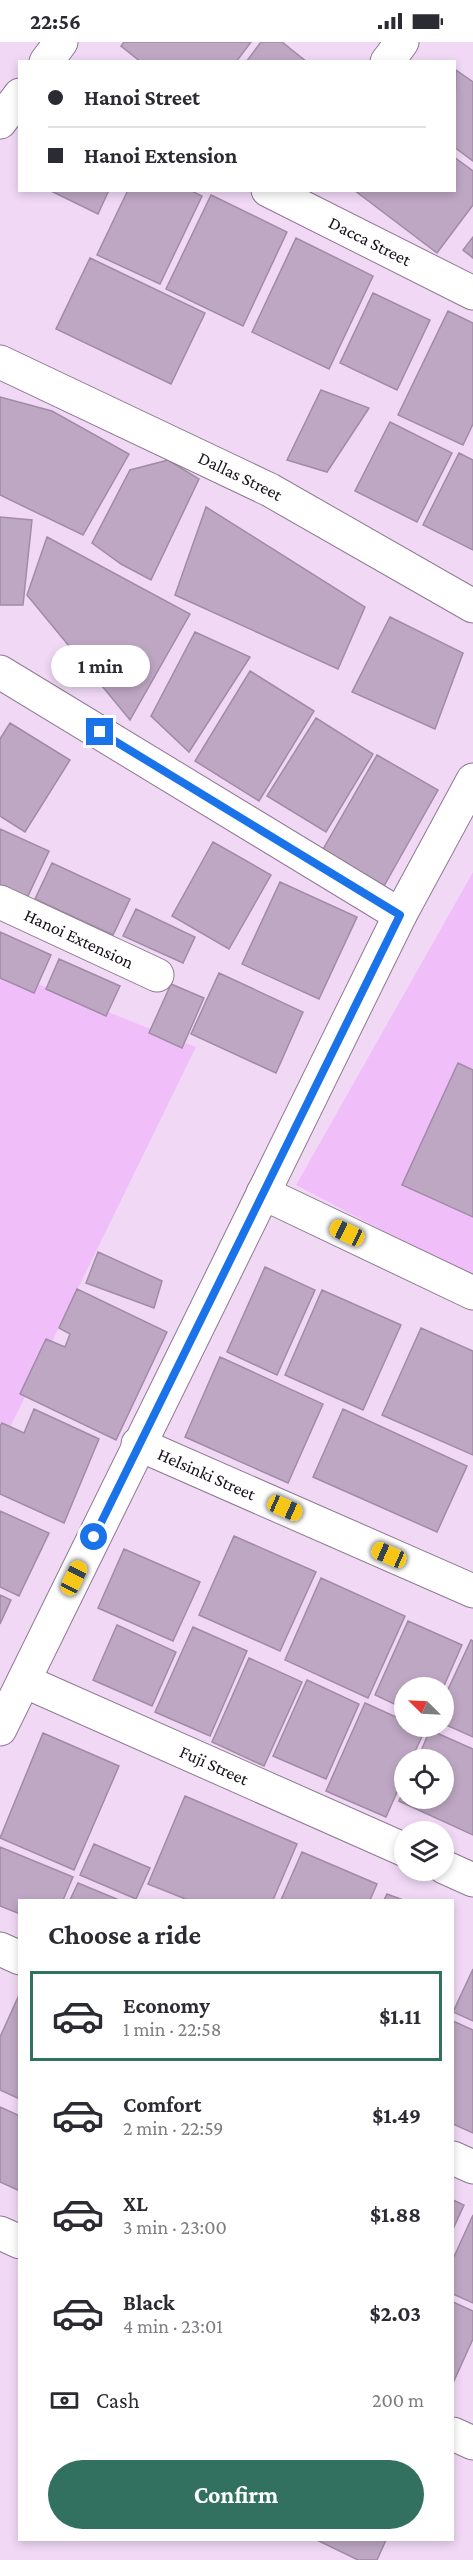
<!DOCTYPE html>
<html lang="en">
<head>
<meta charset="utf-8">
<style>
	:root { --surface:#fff; --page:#f7f7f7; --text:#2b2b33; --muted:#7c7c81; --line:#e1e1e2; --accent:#32715f }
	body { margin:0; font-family:"Crimson Pro",serif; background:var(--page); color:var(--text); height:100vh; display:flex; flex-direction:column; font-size:22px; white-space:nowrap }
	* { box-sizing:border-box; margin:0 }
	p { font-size:20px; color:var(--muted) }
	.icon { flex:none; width:33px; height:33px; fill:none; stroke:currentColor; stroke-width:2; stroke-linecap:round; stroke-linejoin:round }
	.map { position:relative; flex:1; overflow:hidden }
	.details { position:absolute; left:18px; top:1857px; width:436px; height:642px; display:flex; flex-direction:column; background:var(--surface); border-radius:0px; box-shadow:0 3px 9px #0003 }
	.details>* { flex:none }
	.guide { position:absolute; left:18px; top:18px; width:438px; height:132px; border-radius:0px; box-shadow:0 3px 9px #0003; display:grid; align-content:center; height:132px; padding:0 30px; background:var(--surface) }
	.needle { width:39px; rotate:294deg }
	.buttons { position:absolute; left:394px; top:1635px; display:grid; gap:12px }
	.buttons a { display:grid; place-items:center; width:60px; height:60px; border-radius:50%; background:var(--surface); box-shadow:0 3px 9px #0003; font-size:30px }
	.end { position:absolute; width:27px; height:27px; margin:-14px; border:8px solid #1a73e8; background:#fff; box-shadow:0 0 0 3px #fff }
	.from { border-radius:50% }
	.bubble { position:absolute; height:42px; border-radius:21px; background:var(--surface); box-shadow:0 3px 9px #0003; font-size:20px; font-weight:700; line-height:42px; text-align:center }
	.car { position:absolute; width:18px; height:36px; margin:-18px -9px; border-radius:8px; box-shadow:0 0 4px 2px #0007; background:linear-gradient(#f5c518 24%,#345 0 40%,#f5c518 0 76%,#345 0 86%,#f5c518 0) }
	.guide b { display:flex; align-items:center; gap:21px; height:57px; font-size:22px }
	.guide b+b { border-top:2px solid var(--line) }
	.guide i { width:15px; height:15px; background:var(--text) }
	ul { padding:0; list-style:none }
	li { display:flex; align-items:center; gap:18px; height:90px; margin:0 12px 9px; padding:0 18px; border:3px solid transparent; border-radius:0px }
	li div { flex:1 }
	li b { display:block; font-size:22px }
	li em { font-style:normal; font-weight:700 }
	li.on { border-color:var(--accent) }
	li>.icon { width:54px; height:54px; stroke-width:1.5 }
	h2 { padding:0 30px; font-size:27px; line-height:72px }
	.pay { display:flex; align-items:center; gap:15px; height:66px; padding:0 30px; font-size:22px }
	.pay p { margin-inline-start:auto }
	.cta { display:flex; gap:12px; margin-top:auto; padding:12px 30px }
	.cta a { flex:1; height:69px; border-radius:36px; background:var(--accent); color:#fff; font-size:24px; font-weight:700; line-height:69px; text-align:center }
	.status { display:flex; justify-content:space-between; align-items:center; height:42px; padding:0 30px; background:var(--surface); direction:ltr }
	.status svg { height:16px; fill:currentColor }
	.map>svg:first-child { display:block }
	.green { fill:#f0bffa }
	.building { fill:#bea7c3; stroke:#a18ba6; stroke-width:1.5 }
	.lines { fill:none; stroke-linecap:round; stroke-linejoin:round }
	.minor-casing { stroke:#8e7892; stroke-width:35 }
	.minor { stroke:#fff; stroke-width:33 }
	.route { stroke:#1a73e8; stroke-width:8 }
	.labels { text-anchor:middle; stroke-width:4.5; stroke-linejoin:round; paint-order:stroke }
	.street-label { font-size:18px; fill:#170f19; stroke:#f9eafc }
</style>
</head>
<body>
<div class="status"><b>22:56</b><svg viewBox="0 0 49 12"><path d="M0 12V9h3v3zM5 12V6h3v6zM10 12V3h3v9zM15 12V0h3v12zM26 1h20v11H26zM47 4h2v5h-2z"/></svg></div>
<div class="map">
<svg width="473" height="2518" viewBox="0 0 473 2518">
	<rect width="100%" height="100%" fill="#f1d9f6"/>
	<path class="green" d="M473,830V1236L296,1143Z
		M0,927L196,1005L0,1406Z"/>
	<path class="building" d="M124,0H251L236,20H141L121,4Z
		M261,0H282L307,20H246Z
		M456,28L473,40V119L454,105Z
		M454,115L473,129V163L437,211L354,148H454Z
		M49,148H109L98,172Z
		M128,148H190L202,154L160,242L97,213Z
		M211,153L287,190L243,284L166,247Z
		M473,195V216L463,208Z
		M296,196L373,234L329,327L252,290Z
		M90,216L205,271L171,342L56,287Z
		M373,251L430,278L397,348L340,321Z
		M448,269L473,281V382L463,403L398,373Z
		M321,348L369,366L327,430L287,418Z
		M0,355L52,369L129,412L83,493L0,453Z
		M390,380L452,411L417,480L355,449Z
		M459,411L473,418V508L423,483Z
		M168,418L199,437L151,538L121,522L92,501L130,428Z
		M206,465L365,565L338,627L175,553Z
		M0,475L32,478L23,563H0Z
		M47,495L190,572L130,678L27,553Z
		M390,575L463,611L435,687L352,650Z
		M195,590L250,615L189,710L151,674Z
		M250,629L314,669L259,759L195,719Z
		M316,676L373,712L326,790L267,754Z
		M10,681L70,718L25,790L0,774V697Z
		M377,713L438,748L384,844L322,809Z
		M0,787L49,809L27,856L0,844Z
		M213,800L271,833L229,907L172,874Z
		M52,821L130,857L113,893L35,857Z
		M280,840L357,875L319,957L242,922Z
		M136,867L195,895L183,921L123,894Z
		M0,890L51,913L34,951L0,936Z
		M59,917L120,944L106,974L46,947Z
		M219,931L303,970L276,1031L191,992Z
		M171,942L204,956L182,1006L149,991Z
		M458,1021L473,1028V1175L402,1143Z
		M98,1210L162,1239L154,1266L86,1241Z
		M265,1225L315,1248L277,1333L227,1310Z
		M77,1247L167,1290L116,1398L20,1352L46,1297L65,1305L70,1292L59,1286Z
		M322,1248L401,1283L363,1368L285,1333Z
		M421,1286L473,1309V1413L382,1373Z
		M220,1315L323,1362L288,1441L185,1395Z
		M34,1367L99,1397L64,1481L0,1452V1384L2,1381L24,1391Z
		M343,1367L467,1424L437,1490L313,1435Z
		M0,1469L49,1491L19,1554L0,1545Z
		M234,1494L316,1530L280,1609L199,1573Z
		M124,1507L200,1540L173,1599L98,1566Z
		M321,1536L405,1574L368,1656L285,1618Z
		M0,1553L11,1558L0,1582Z
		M408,1579L462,1603L443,1646H405V1667L375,1653Z
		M117,1583L176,1610L152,1664L93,1638Z
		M193,1585L247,1609L210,1694L155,1670Z
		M471,1598L473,1599V1695L444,1682V1656Z
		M249,1616L302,1640L264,1724L212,1700Z
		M307,1638L359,1662L326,1737L273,1714Z
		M365,1661L405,1679V1684L425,1688L411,1718H405V1732L386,1775L326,1749Z
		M430,1688L473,1707V1793L399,1759L405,1745V1756H444V1718H417Z
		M43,1691L119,1724L74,1828L0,1796Z
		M185,1754L297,1802L273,1858H188L148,1842Z
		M94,1802L150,1826L136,1857L80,1833Z
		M0,1805L73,1835L63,1858H20V1872L0,1864Z
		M302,1810L377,1842L370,1858H281Z
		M78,1841L119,1858H70Z
		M387,1852L403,1858H384Z
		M473,1927V1979L453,1970Z
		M19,1953H20V2057L0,2048V1995Z
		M453,1979L473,1988V2091L453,2082Z
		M0,2065L20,2074V2149L0,2140Z
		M453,2158L464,2163L453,2187Z
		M473,2173V2261L453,2252V2217Z
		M453,2260L473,2269V2297L453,2341Z
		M317,2498H386L377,2518H358Z"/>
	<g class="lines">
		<defs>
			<g id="minor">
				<path d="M46,20L61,0"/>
				<path d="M387,20L402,0"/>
				<path d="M0,80L20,53"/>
				<path id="s1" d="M268,148L473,251"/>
				<path id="s2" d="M0,320L270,448L473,564"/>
				<path d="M0,630L400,873"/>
				<path id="s3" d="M0,860L157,933"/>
				<path d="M263,1151L473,1251"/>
				<path id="s4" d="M138,1402L473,1549"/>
				<path id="s5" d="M24,1639L405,1808"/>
				<path d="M0,1687L400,873L473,738"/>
				<path d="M444,1825L473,1838"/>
				<path d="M0,1907L20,1916"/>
				<path d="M453,2116L473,2125"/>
				<path d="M0,2191L20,2200"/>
				<path d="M453,2392L473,2401"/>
			</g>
		</defs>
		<use href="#minor" class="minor-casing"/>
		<use href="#minor" class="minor"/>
	</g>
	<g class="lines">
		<path class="route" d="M94,1495L400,873L100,690"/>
	</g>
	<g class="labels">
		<g class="street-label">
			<text dy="6" stroke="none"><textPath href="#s1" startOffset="114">Dacca Street</textPath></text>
			<text dy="6" stroke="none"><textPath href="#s2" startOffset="266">Dallas Street</textPath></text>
			<text dy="6" stroke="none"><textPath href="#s3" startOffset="87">Hanoi Extension</textPath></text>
			<text dy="6" stroke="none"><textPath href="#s4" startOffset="75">Helsinki Street</textPath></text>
			<text dy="6" stroke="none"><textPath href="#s5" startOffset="208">Fuji Street</textPath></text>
		</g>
	</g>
</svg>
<div class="buttons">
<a><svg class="needle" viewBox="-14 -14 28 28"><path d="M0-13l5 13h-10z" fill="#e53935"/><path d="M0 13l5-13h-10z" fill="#7c7c81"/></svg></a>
<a><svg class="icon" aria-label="locate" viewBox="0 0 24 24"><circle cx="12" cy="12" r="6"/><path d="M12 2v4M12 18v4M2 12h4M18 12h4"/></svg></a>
<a><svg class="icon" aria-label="layers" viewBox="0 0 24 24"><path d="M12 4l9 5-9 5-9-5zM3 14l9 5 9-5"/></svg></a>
</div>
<i class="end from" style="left:94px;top:1495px"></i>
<i class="end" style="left:100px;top:690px"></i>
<div class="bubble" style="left:51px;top:603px;width:99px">1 min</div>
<i class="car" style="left:347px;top:1191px;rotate:295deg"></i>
<i class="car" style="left:285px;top:1466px;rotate:114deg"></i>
<i class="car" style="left:389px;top:1513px;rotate:294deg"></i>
<i class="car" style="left:74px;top:1536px;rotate:26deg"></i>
<div class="guide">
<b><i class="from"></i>Hanoi Street</b>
<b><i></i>Hanoi Extension</b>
</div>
<section class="details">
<h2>Choose a ride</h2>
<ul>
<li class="on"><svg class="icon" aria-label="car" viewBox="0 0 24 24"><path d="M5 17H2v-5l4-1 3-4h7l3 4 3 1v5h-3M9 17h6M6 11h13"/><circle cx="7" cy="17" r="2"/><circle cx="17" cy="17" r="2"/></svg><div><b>Economy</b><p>1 min · 22:58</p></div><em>$1.11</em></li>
<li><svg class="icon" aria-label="car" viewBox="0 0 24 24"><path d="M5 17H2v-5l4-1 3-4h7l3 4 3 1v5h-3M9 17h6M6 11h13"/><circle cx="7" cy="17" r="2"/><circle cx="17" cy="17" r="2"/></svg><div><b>Comfort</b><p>2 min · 22:59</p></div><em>$1.49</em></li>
<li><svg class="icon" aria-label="car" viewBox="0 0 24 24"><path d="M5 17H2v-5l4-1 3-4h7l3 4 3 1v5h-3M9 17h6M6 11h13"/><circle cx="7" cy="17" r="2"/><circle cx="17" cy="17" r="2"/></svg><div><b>XL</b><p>3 min · 23:00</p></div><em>$1.88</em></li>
<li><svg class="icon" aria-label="car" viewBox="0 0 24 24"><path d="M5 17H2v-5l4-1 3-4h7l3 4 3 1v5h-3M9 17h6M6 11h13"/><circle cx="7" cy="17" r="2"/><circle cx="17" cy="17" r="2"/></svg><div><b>Black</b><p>4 min · 23:01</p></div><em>$2.03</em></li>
</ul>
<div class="pay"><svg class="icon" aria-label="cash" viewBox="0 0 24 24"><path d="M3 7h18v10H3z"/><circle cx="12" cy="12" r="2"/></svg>Cash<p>200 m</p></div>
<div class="cta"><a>Confirm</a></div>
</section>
</div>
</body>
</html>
